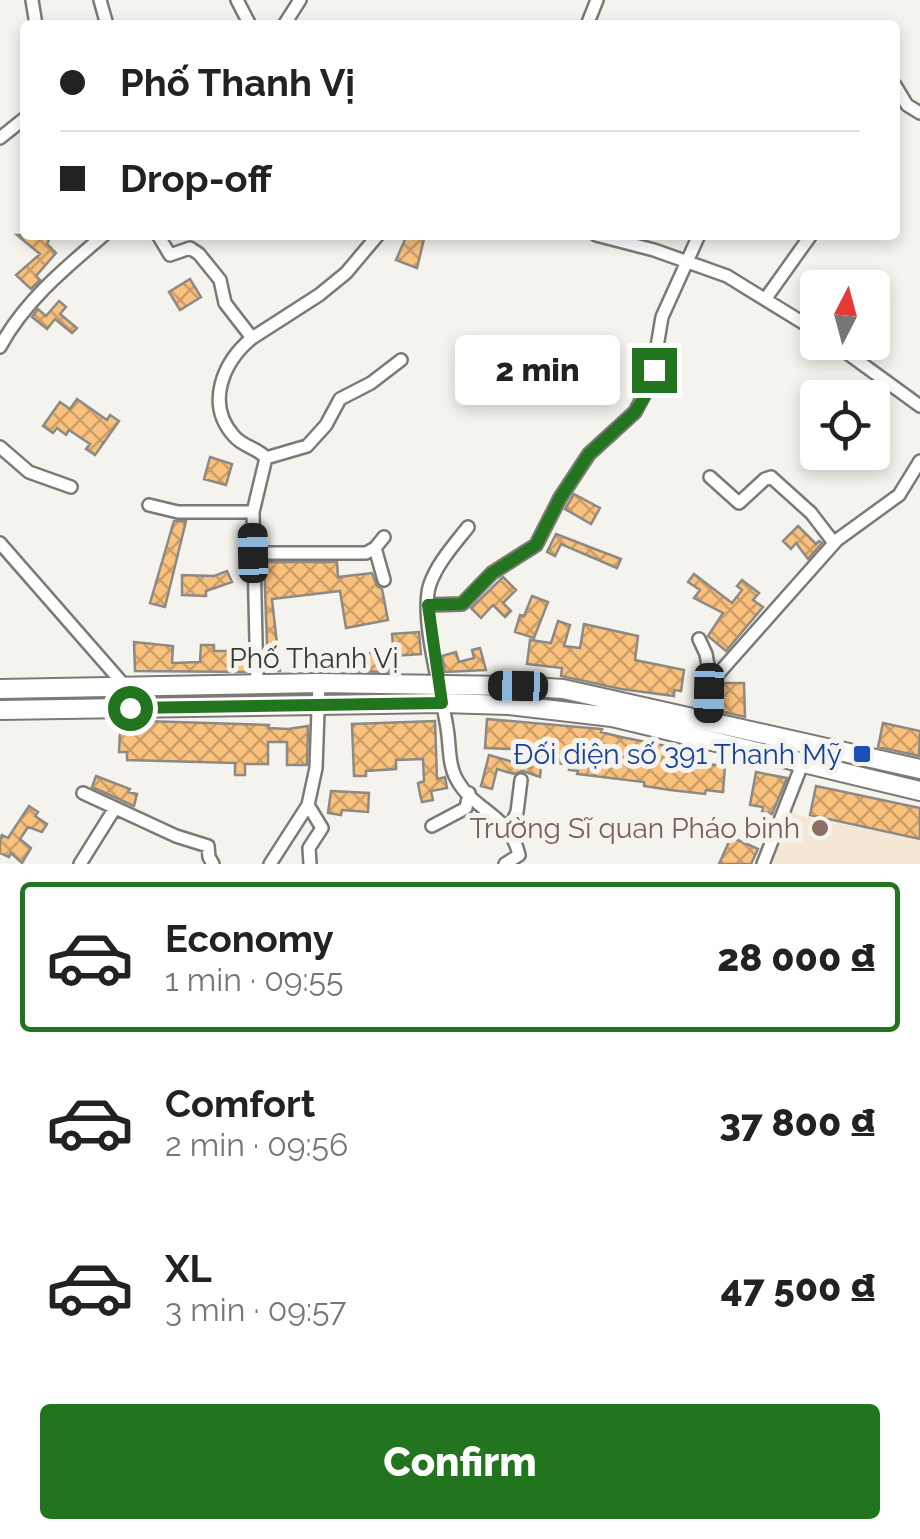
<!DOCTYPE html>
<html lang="en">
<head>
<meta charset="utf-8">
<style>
	:root { --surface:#fff; --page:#f2f2f2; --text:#222; --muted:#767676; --line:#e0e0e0; --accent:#23741e }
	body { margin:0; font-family:Raleway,sans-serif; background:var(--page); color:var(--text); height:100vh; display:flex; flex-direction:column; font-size:38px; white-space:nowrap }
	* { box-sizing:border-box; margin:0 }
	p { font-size:32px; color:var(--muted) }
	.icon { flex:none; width:55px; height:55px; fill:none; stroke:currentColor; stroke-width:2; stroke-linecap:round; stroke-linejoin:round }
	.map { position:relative; height:864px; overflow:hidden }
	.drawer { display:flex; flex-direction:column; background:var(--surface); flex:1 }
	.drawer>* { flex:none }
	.guide { position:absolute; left:20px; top:20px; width:880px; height:220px; border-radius:10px; box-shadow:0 5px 15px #0003; display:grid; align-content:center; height:220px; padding:0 40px; background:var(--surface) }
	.needle { width:65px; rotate:6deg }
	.tools { position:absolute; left:800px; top:270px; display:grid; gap:20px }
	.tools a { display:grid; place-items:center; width:90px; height:90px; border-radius:10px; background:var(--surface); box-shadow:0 5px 15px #0003; font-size:50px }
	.end { position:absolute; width:45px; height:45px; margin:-22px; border:12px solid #23741e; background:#fff; box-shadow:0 0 0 5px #fff }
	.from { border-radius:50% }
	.bubble { position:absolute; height:70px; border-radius:10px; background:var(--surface); box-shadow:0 5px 15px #0003; font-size:32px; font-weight:800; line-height:70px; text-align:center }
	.car { position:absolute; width:30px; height:60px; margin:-30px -15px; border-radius:12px; box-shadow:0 0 8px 2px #0007; background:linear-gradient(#222 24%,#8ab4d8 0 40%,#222 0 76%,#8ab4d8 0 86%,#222 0) }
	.guide b { display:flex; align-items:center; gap:35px; height:95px; font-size:38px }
	.guide b+b { border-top:2px solid var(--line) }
	.guide i { width:25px; height:25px; background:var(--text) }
	ul { padding:18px 0 0; list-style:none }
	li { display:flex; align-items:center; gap:30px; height:150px; margin:0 20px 15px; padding:0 20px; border:5px solid transparent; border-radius:10px }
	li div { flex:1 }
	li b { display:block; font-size:38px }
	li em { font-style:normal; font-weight:800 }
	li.selected { border-color:var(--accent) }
	li>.icon { width:90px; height:90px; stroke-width:1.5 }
	.button { display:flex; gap:20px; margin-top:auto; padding:20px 40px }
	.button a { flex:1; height:115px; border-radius:10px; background:var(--accent); color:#fff; font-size:40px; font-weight:800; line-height:115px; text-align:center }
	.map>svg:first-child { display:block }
	.education { fill:#f4e7d3 }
	.building { fill:url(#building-cross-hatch); stroke:#8d8985; stroke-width:2.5 }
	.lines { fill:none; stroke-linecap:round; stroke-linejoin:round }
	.minor-casing { stroke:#7c7a75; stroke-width:16 }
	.primary-casing { stroke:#7c7a75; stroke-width:22 }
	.minor { stroke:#fff; stroke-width:11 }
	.primary { stroke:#fff; stroke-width:18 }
	.route { stroke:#23741e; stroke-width:12 }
	.transit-dot { fill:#1a4fb4; stroke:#f5f3ed; stroke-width:4 }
	.education-dot { fill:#8d6e63; stroke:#f5f3ed; stroke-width:4 }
	.labels { text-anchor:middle; stroke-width:10; stroke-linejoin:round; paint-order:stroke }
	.street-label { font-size:28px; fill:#3a3a37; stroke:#f5f3ed }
	.transit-label { font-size:28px; fill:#164399; stroke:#f5f3ed; text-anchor:end }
	.education-label { font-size:28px; fill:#785e54; stroke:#f5f3ed; text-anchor:end }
</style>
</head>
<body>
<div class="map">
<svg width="920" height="864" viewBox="0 0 920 864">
	<defs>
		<pattern id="building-cross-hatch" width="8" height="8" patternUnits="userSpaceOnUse" patternTransform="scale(2.5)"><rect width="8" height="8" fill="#fac17d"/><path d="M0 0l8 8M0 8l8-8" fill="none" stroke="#cb9e67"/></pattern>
	</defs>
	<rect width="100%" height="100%" fill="#f5f3ed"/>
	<path class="education" d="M790,807L797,815L920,840V864H767Z"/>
	<path class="building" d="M17,235H51L47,244L56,253L36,276L40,280L31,289L16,275L40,254Z
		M407,235L424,239L417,268L396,260Z
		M190,279L201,297L180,310L169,292Z
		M59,301L66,307L60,314L77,328L72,333L55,319L47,329L32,317L38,309L46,316Z
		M77,399L107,420L110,415L119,421L95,455L86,449L90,444L69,430L66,435L57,428L53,433L43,426L60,402L70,409Z
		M210,457L232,464L226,485L204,479Z
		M574,494L600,508L591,524L565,509Z
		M174,521H186L165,607L150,603Z
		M798,526L816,544L819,541L822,543L808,559L796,543L791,549L783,541Z
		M556,534L621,559L617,568L561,544L555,556L547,552Z
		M264,562H337L338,577L372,573L377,586L382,589L388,620L346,628L340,591L272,599L280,671H268Z
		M227,571L232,582L206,591V596L182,595V575L214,576Z
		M694,574L732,603L742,590L737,586L742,580L759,593L753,600L763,607L726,651L708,636L723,613L694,598L700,590L688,582Z
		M503,577L516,590L503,603L511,611L505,617L493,605L481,618L471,608Z
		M532,596L548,602L534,638L515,632L520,615L524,616Z
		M558,621L570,625L564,646L580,648L584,624L638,636L635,660L684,670L681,691L674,690V696L621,689L561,676L562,668L527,664L530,640L551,643Z
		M419,632L421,654L394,656L392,634Z
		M134,642L173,646L172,663L200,662L201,645H214V651H247V672L135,671Z
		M480,648L486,670L445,672L442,656L456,652L459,662L474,658L472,650Z
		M371,653L389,656L390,672L345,671L344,655Z
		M722,683H744L745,717L719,711Z
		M487,719L602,729L601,732L621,737L701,753L700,759L708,760V764L725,766L723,792L706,790L705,794L670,790L644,786V782L577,774L578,771L569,770L570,765L556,763L557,756L542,755L540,777L523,771L514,774L497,769L492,789L481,786L489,755L530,767L531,750L485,748Z
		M144,721L269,725L268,728L288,729L308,726L307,765H287V742H268V764H245V775H235V763L127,760V752H119L120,733L128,734V727L144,728Z
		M435,721L437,779L445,777L447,788L431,791L433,800L422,802L420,794L418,783L424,781L423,759L396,760V769L366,771V776H354L352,724Z
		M883,723L920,731L919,756L878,747Z
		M756,772L787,778L772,814L762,812L763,807L750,805Z
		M96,776L130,789L128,792L137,794L134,806L92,787Z
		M816,786L920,808V839L810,815Z
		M331,791L369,793L368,812L342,810L341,815L328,813Z
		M29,806L38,812L35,816L47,824L42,832L28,827L20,839L31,848L22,863L11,853L9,857L0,853V839L2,835L8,838Z
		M731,837L758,849L751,864H719Z"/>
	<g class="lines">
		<defs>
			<path id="minor" d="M32,0L36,25
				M100,0L107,25
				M237,0L250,25
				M284,25L300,0
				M587,25L597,0
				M895,85L907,105L920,113
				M0,138L25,118
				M158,235L170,255L190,248L199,254L220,280L225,303L252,338C223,362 205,404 234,436C243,447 258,448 266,458L253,512L257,685
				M596,235L654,250L727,276L818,332
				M766,298L811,235
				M252,338L319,295L346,273L378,235
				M832,342L920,406
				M0,347C24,302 65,268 104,235
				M0,447L29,472L71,487
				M266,458L307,446L326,425L340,399L371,383L401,360
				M710,477L739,503L765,479L771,477L811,513L834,543
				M149,505L178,512H253
				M468,527C454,545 438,562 430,584C419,616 442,693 447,728C450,744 448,765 457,780C474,811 510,815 519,855L505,864
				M0,543L125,686
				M375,548L384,580
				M253,553H366L375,548L384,537
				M428,605L462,604L492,573L536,545L560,498L589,454L635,412L651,382L662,317L699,235
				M699,639L706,654L711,682
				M709,721L711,682L837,540L899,495L920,461
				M83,793L176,836L208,846L209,857L213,864
				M308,805L322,828L309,848L310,864
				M432,826L466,808L469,793
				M509,829L517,812L521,780
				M80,864L115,808
				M270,864L308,805L316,768L319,683
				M763,864L810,744"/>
			<path id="primary" d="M0,689L319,683L517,686L563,689L920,769
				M0,710L442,703L509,705L612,717L920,791"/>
		</defs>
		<use href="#minor" class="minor-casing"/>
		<use href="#primary" class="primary-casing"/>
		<use href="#minor" class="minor"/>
		<use href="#primary" class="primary"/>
	</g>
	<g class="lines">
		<path class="route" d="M130,708L442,703L428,605L462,604L492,573L536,545L560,498L589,454L635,412L646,394L654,370"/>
	</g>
	<rect class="transit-dot" x="852" y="744" width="20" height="20" rx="5"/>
	<circle class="education-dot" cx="820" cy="828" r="10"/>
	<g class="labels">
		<g class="street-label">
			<text x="314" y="668">Phố Thanh Vị</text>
		</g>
		<g class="transit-label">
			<text x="842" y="764">Đối diện số 391 Thanh Mỹ</text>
		</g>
		<g class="education-label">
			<text x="800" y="838">Trường Sĩ quan Pháo binh</text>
		</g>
	</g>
</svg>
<div class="tools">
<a><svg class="needle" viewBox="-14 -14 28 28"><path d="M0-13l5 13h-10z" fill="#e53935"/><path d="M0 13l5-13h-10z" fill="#767676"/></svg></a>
<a><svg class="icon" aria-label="locate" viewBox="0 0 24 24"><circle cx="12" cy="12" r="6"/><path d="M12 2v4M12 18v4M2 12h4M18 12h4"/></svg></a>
</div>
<i class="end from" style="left:130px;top:708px"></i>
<i class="end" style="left:654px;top:370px"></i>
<div class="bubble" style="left:455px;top:335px;width:165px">2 min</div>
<i class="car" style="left:253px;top:553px;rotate:359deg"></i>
<i class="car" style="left:518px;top:686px;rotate:271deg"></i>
<i class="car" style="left:709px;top:693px;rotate:181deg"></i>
<div class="guide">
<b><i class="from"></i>Phố Thanh Vị</b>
<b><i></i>Drop-off</b>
</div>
</div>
<section class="drawer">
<ul>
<li class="selected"><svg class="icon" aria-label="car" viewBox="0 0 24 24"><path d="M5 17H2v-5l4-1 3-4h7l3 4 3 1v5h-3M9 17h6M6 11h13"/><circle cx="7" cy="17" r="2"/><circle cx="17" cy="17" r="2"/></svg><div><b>Economy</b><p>1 min · 09:55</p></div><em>28 000 ₫</em></li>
<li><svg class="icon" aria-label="car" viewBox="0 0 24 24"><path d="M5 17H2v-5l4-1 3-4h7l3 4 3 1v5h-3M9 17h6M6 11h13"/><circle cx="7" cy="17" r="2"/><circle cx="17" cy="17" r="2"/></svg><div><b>Comfort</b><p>2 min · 09:56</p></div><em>37 800 ₫</em></li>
<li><svg class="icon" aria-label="car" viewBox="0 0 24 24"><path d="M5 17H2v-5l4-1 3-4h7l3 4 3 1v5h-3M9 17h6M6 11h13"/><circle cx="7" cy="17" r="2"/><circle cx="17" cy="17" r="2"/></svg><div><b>XL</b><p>3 min · 09:57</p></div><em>47 500 ₫</em></li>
</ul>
<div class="button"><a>Confirm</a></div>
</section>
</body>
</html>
